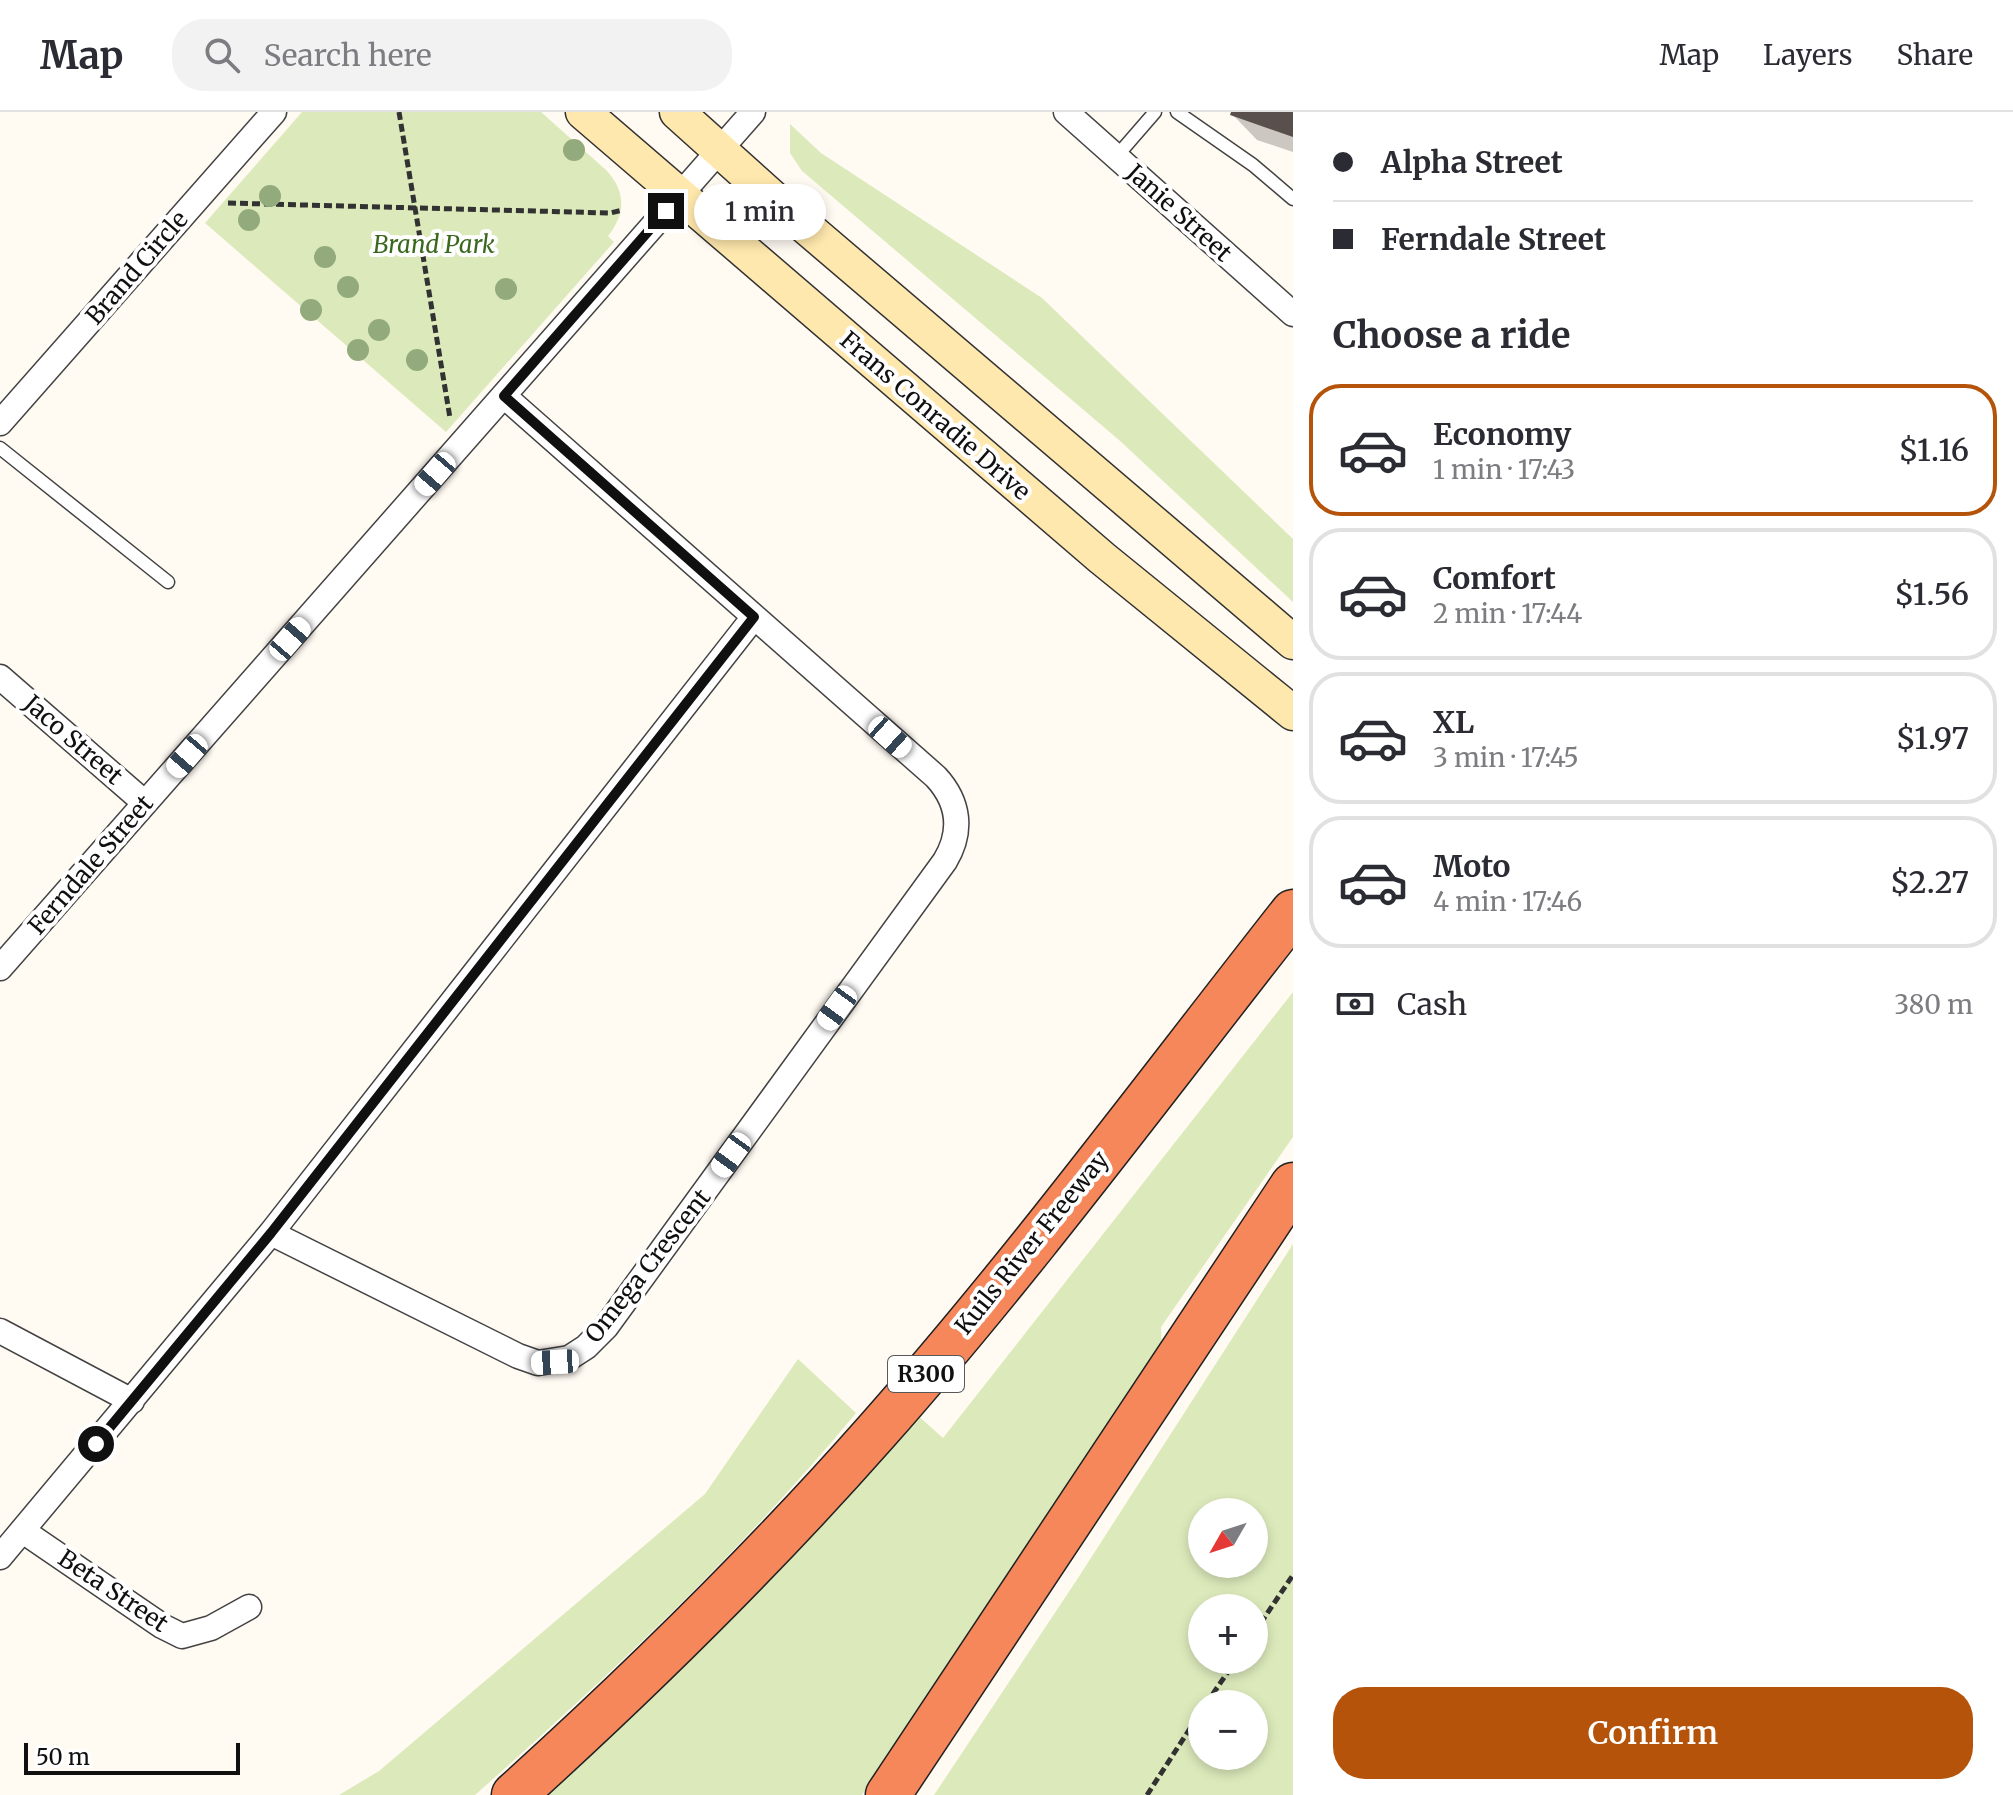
<!DOCTYPE html>
<html lang="en">
<head>
<meta charset="utf-8">
<style>
	:root { --surface:#fff; --page:#f2f2f3; --text:#2b2b33; --muted:#7c7c81; --line:#e1e1e2; --accent:#b45309 }
	body { margin:0; font-family:Merriweather,serif; background:var(--page); color:var(--text); height:100vh; display:flex; flex-direction:column; font-size:30px; white-space:nowrap }
	* { box-sizing:border-box; margin:0 }
	p { font-size:26px; color:var(--muted) }
	.icon { flex:none; width:44px; height:44px; fill:none; stroke:currentColor; stroke-width:2; stroke-linecap:round; stroke-linejoin:round }
	.map { position:relative; flex:1; overflow:hidden }
	.drawer { display:flex; flex-direction:column; background:var(--surface); width:720px }
	.drawer>* { flex:none }
	.banner { display:grid; align-content:center; height:176px; padding:0 40px; background:var(--surface) }
	.needle { width:52px; rotate:231deg }
	.tools { position:absolute; left:1188px; top:1386px; display:grid; gap:16px }
	.tools a { display:grid; place-items:center; width:80px; height:80px; border-radius:50%; background:var(--surface); box-shadow:0 4px 12px #0003; font-size:40px }
	.scale { position:absolute; left:24px; bottom:20px; width:216px; box-sizing:border-box; padding-left:8px; border:4px solid #101010; border-top:0; font-size:22px; line-height:28px; white-space:nowrap; color:#101010; -webkit-text-stroke:6px #fff; paint-order:stroke }
	.end { position:absolute; width:36px; height:36px; margin:-18px; border:10px solid #101010; background:#fff; box-shadow:0 0 0 4px #fff }
	.from { border-radius:50% }
	.bubble { position:absolute; height:56px; border-radius:28px; background:var(--surface); box-shadow:0 4px 12px #0003; font-size:26px; font-weight:600; line-height:56px; text-align:center }
	.car { position:absolute; width:24px; height:48px; margin:-24px -12px; border-radius:10px; box-shadow:0 0 6px 2px #0007; background:linear-gradient(#fff 24%,#345 0 40%,#fff 0 76%,#345 0 86%,#fff 0) }
	.banner b { display:flex; align-items:center; gap:28px; height:76px; font-size:30px }
	.banner b+b { border-top:2px solid var(--line) }
	.banner i { width:20px; height:20px; background:var(--text) }
	ul { padding:0; list-style:none }
	li { display:flex; align-items:center; gap:24px; height:132px; margin:0 16px 12px; padding:0 24px; border:4px solid var(--line); border-radius:32px }
	li div { flex:1 }
	li b { display:block; font-size:30px }
	li em { font-style:normal; font-weight:600 }
	li.on { border-color:var(--accent) }
	li>.icon { width:72px; height:72px; stroke-width:1.5 }
	h2 { padding:0 40px; font-size:36px; line-height:96px }
	.pay { display:flex; align-items:center; gap:20px; height:88px; padding:0 40px; font-size:30px }
	.pay p { margin-inline-start:auto }
	.cta { display:flex; gap:16px; margin-top:auto; padding:16px 40px }
	.cta a { flex:1; height:92px; border-radius:32px; background:var(--accent); color:#fff; font-size:32px; font-weight:600; line-height:92px; text-align:center }
	header { display:flex; align-items:center; gap:48px; box-sizing:border-box; height:112px; padding:0 40px; background:var(--surface); border-bottom:2px solid var(--line) }
	header strong { font-size:38px }
	nav { display:flex; gap:44px; margin-inline-start:auto; font-size:28px }
	.search { width:560px; height:72px; background:var(--page); display:flex; align-items:center; gap:20px; box-sizing:border-box; padding:0 28px; border-radius:32px; color:var(--muted); font-size:30px }
	main { display:flex; flex:1; min-height:0 }
	.map>svg:first-child { display:block }
	.green { fill:#dceabb; fill-rule:evenodd }
	.shadow { fill:#0003 }
	.building { fill:#594f4c }
	.lines { fill:none; stroke-linecap:round; stroke-linejoin:round }
	.lane-casing { stroke:#434343; stroke-width:15 }
	.street-casing { stroke:#434343; stroke-width:27 }
	.secondary-casing { stroke:#323232; stroke-width:37 }
	.highway-casing { stroke:#212121; stroke-width:47 }
	.path { stroke:#323232; stroke-width:5; stroke-dasharray:8 4; stroke-linecap:butt }
	.lane { stroke:#fff; stroke-width:12 }
	.street { stroke:#fff; stroke-width:24 }
	.secondary { stroke:#ffe8ad; stroke-width:34 }
	.highway { stroke:#f5875a; stroke-width:44 }
	.tree { fill:#93aa7d }
	.route { stroke:#101010; stroke-width:10 }
	.labels { text-anchor:middle; stroke-width:8; stroke-linejoin:round; paint-order:stroke }
	.shield { fill:#fff; stroke:#585858; stroke-width:2 }
	.shield-label { font-size:22px; font-weight:bold; fill:#101010 }
	.street-label { font-size:24px; fill:#101010; stroke:#fff }
	.park-label { font-size:24px; font-style:italic; fill:#3a691e; stroke:#fff }
</style>
</head>
<body>
<header>
<strong>Map</strong>
<div class="search"><svg class="icon" aria-label="search" viewBox="0 0 24 24"><circle cx="10" cy="10" r="6"/><path d="M15 15l6 6"/></svg>Search here</div>
<nav><a>Map</a><a>Layers</a><a>Share</a></nav>
</header>
<main>
<div class="map">
<svg width="1293" height="1683" viewBox="0 0 1293 1683">
	<rect width="100%" height="100%" fill="#fffaf2"/>
	<path class="green" d="M302,0H541L606,58C626,79 626,102 608,124L614,130L446,320L205,111Z
		M790,12L821,41L1042,186L1293,427V490L1119,328L802,59L790,41Z
		M1293,880V1025L1161,1215L1162,1238L862,1683H545L915,1301L943,1326Z
		M1293,1132V1683H934L1078,1466ZM1202,1400H1254V1452H1202ZM1202,1496H1254V1548H1202ZM1202,1592H1254V1644H1202Z
		M798,1247L856,1301C742,1439 609,1564 475,1683H339L379,1659L705,1382Z"/>
	<path class="shadow" d="M1233,0H1293V40L1257,28L1232,2Z"/>
	<path class="building" d="M1231,0H1293V25L1230,3Z"/>
	<g class="lines">
		<defs>
			<path id="lane" d="M1177,0L1253,53L1293,87
				M1116,45L1155,0
				M0,336L168,470"/>
			<path id="street" d="M1066,0L1293,202
				M0,311L274,0
				M0,565L145,691
				M0,856L753,0
				M271,1121L518,1244L538,1251L569,1246L586,1235L606,1215L945,749C963,719 959,690 936,665L504,284
				M0,1219L132,1289
				M23,1419L162,1514L182,1524L211,1516L249,1495
				M0,1445L271,1121L754,505"/>
			<path id="secondary" d="M583,0L1102,446L1293,601
				M677,0L785,97L1293,530"/>
			<path id="highway" d="M514,1683C641,1568 764,1447 877,1319C1024,1153 1156,974 1293,800
				M888,1683L1293,1073"/>
		</defs>
		<use href="#lane" class="lane-casing"/>
		<use href="#street" class="street-casing"/>
		<use href="#secondary" class="secondary-casing"/>
		<use href="#highway" class="highway-casing"/>
		<path class="path" d="M399,0L450,306
			M228,91L610,101L623,98
			M1254,1521L1293,1463
			M1206,1592L1236,1548
			M1147,1683L1202,1598"/>
		<use href="#lane" class="lane"/>
		<use href="#street" class="street"/>
		<use href="#secondary" class="secondary"/>
		<use href="#highway" class="highway"/>
	</g>
	<g class="tree">
		<circle cx="574" cy="38" r="11"/>
		<circle cx="270" cy="84" r="11"/>
		<circle cx="249" cy="108" r="11"/>
		<circle cx="325" cy="145" r="11"/>
		<circle cx="348" cy="175" r="11"/>
		<circle cx="506" cy="177" r="11"/>
		<circle cx="311" cy="198" r="11"/>
		<circle cx="379" cy="218" r="11"/>
		<circle cx="358" cy="238" r="11"/>
		<circle cx="417" cy="248" r="11"/>
	</g>
	<g class="lines">
		<path class="route" d="M96,1332L271,1121L754,505L504,284L666,99"/>
	</g>
	<g class="labels">
		<rect class="shield" x="888" y="1244" width="76" height="36" rx="6"/>
		<g class="shield-label">
			<text x="926" y="1270">R300</text>
		</g>
		<g class="street-label">
			<text transform="translate(1179 101) rotate(42)" y="8">Janie Street</text>
			<text transform="translate(137 156) rotate(-49)" y="8">Brand Circle</text>
			<text transform="translate(935 304) rotate(41)" y="8">Frans Conradie Drive</text>
			<text transform="translate(73 628) rotate(41)" y="8">Jaco Street</text>
			<text transform="translate(91 753) rotate(-49)" y="8">Ferndale Street</text>
			<text transform="translate(1032 1131) rotate(-51)" y="8">Kuils River Freeway</text>
			<text transform="translate(648 1154) rotate(-52)" y="8">Omega Crescent</text>
			<text transform="translate(113 1479) rotate(34)" y="8">Beta Street</text>
		</g>
		<g class="park-label">
			<text x="434" y="141">Brand Park</text>
		</g>
	</g>
</svg>
<div class="tools">
<a><svg class="needle" viewBox="-14 -14 28 28"><path d="M0-13l5 13h-10z" fill="#e53935"/><path d="M0 13l5-13h-10z" fill="#7c7c81"/></svg></a>
<a>+</a>
<a>−</a>
</div>
<div class="scale">50 m</div>
<i class="end from" style="left:96px;top:1332px"></i>
<i class="end" style="left:666px;top:99px"></i>
<div class="bubble" style="left:694px;top:72px;width:132px">1 min</div>
<i class="car" style="left:435px;top:362px;rotate:221deg"></i>
<i class="car" style="left:290px;top:527px;rotate:41deg"></i>
<i class="car" style="left:890px;top:625px;rotate:132deg"></i>
<i class="car" style="left:187px;top:644px;rotate:221deg"></i>
<i class="car" style="left:837px;top:896px;rotate:216deg"></i>
<i class="car" style="left:731px;top:1043px;rotate:216deg"></i>
<i class="car" style="left:555px;top:1250px;rotate:267deg"></i>
</div>
<section class="drawer">
<div class="banner">
<b><i class="from"></i>Alpha Street</b>
<b><i></i>Ferndale Street</b>
</div>
<h2>Choose a ride</h2>
<ul>
<li class="on"><svg class="icon" aria-label="car" viewBox="0 0 24 24"><path d="M5 17H2v-5l4-1 3-4h7l3 4 3 1v5h-3M9 17h6M6 11h13"/><circle cx="7" cy="17" r="2"/><circle cx="17" cy="17" r="2"/></svg><div><b>Economy</b><p>1 min · 17:43</p></div><em>$1.16</em></li>
<li><svg class="icon" aria-label="car" viewBox="0 0 24 24"><path d="M5 17H2v-5l4-1 3-4h7l3 4 3 1v5h-3M9 17h6M6 11h13"/><circle cx="7" cy="17" r="2"/><circle cx="17" cy="17" r="2"/></svg><div><b>Comfort</b><p>2 min · 17:44</p></div><em>$1.56</em></li>
<li><svg class="icon" aria-label="car" viewBox="0 0 24 24"><path d="M5 17H2v-5l4-1 3-4h7l3 4 3 1v5h-3M9 17h6M6 11h13"/><circle cx="7" cy="17" r="2"/><circle cx="17" cy="17" r="2"/></svg><div><b>XL</b><p>3 min · 17:45</p></div><em>$1.97</em></li>
<li><svg class="icon" aria-label="car" viewBox="0 0 24 24"><path d="M5 17H2v-5l4-1 3-4h7l3 4 3 1v5h-3M9 17h6M6 11h13"/><circle cx="7" cy="17" r="2"/><circle cx="17" cy="17" r="2"/></svg><div><b>Moto</b><p>4 min · 17:46</p></div><em>$2.27</em></li>
</ul>
<div class="pay"><svg class="icon" aria-label="cash" viewBox="0 0 24 24"><path d="M3 7h18v10H3z"/><circle cx="12" cy="12" r="2"/></svg>Cash<p>380 m</p></div>
<div class="cta"><a>Confirm</a></div>
</section>
</main>
</body>
</html>
